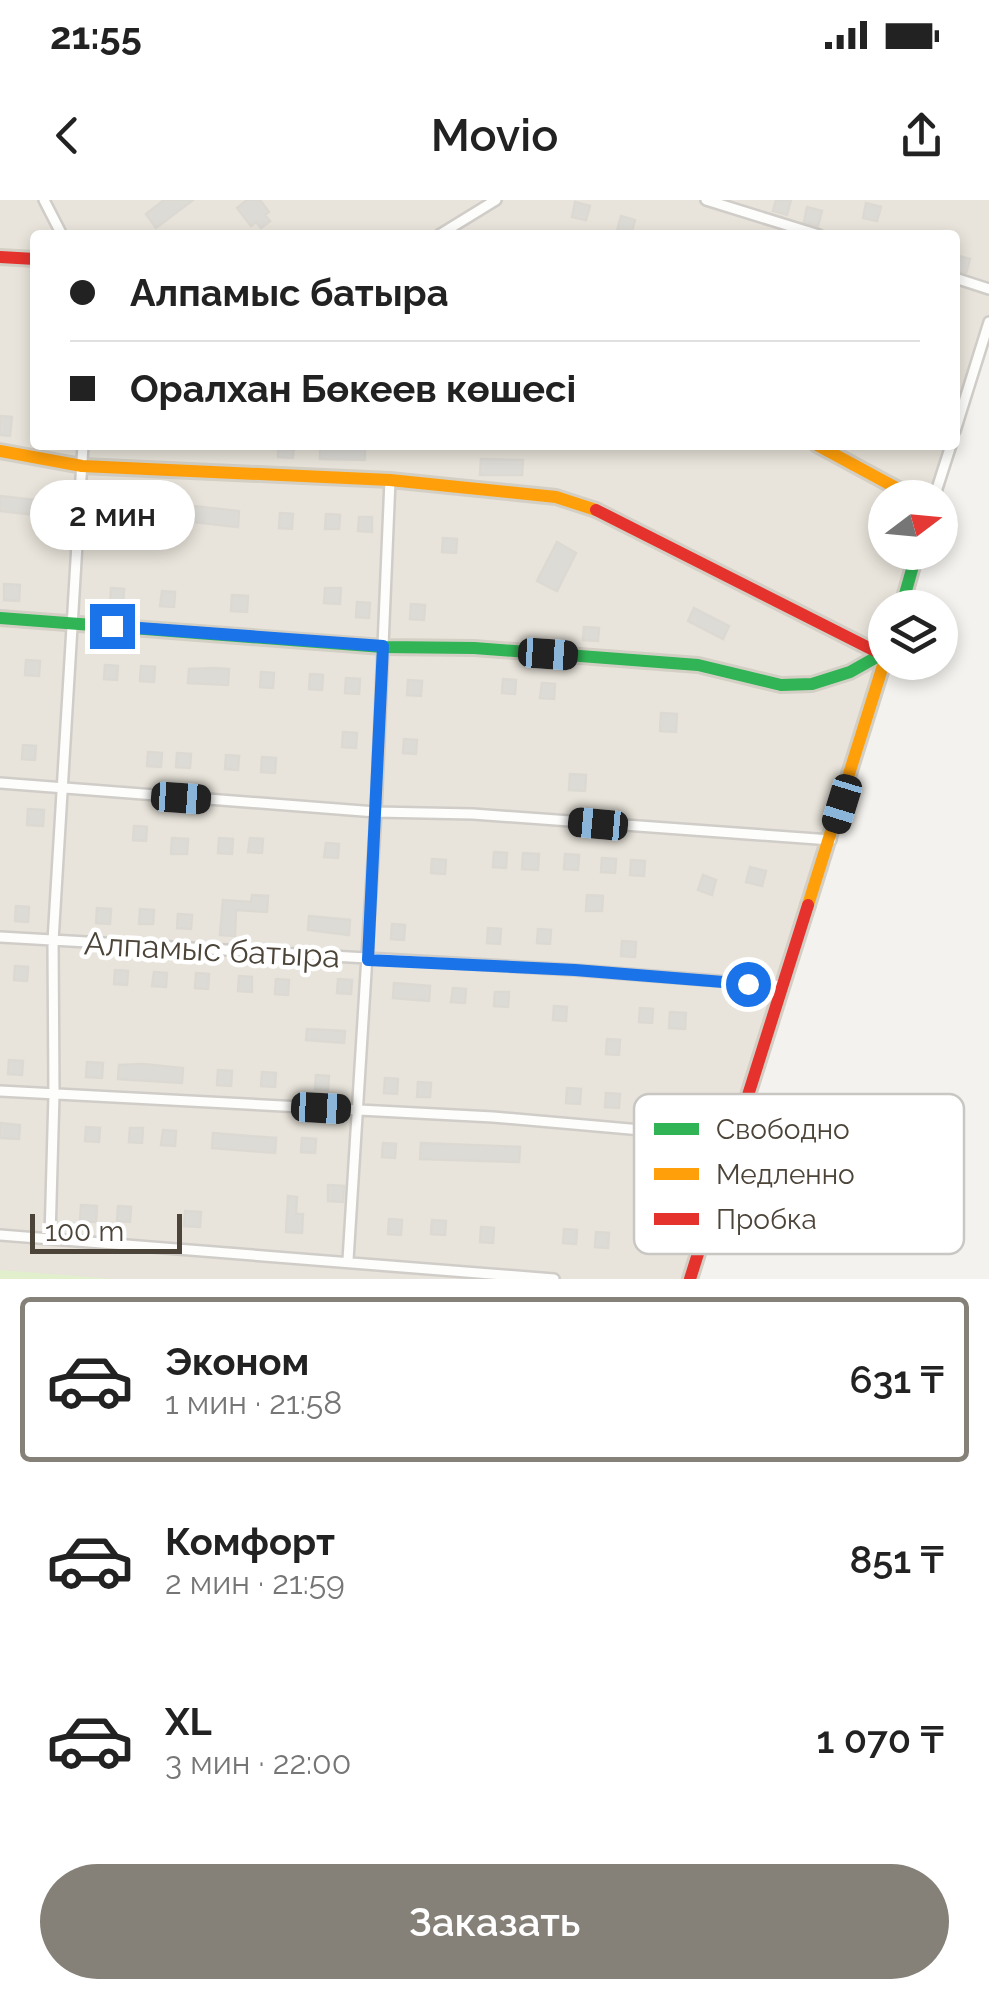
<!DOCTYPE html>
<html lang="ru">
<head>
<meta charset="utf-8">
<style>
	:root { --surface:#fff; --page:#f2f2f2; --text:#222; --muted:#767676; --line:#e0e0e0; --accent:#868178 }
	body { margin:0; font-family:Raleway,sans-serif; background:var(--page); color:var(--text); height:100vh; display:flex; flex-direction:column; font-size:38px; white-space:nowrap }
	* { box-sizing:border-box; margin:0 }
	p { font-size:32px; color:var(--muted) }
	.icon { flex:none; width:55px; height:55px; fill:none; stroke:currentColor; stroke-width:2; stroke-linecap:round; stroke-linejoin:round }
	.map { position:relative; height:1079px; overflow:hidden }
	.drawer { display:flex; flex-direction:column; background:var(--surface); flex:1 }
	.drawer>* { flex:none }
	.hud { position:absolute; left:30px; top:30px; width:930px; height:220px; border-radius:10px; box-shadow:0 5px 15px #0003; display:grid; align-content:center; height:220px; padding:0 40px; background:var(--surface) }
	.needle { width:65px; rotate:74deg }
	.buttons { position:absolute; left:868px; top:280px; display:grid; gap:20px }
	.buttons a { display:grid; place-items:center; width:90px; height:90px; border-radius:50%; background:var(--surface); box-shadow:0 5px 15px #0003; font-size:50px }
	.scale { position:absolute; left:30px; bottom:25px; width:152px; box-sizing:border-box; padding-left:10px; border:5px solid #4c4438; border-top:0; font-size:28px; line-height:35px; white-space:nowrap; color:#4c4438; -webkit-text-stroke:8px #fff; paint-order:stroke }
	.end { position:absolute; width:45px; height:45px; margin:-22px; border:12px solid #1a73e8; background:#fff; box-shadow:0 0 0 5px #fff }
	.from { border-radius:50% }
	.bubble { position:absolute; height:70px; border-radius:35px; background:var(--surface); box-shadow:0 5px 15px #0003; font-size:32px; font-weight:600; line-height:70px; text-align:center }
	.car { position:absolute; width:30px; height:60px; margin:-30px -15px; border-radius:12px; box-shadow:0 0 8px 2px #0007; background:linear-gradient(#222 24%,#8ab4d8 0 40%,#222 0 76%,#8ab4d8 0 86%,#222 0) }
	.hud b { display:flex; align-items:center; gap:35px; height:95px; font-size:38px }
	.hud b+b { border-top:2px solid var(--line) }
	.hud i { width:25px; height:25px; background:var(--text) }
	ul { padding:18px 0 0; list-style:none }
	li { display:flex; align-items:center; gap:30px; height:165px; margin:0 20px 15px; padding:0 20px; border:5px solid transparent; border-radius:10px }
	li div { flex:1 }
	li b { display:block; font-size:38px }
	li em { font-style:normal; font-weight:600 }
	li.selected { border-color:var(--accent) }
	li>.icon { width:90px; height:90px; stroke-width:1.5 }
	.button { display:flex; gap:20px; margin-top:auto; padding:20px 40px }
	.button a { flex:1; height:115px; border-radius:60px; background:var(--accent); color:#fff; font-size:40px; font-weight:600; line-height:115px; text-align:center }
	.status { display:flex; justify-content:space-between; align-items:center; height:70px; padding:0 50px; background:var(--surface); direction:ltr }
	.status svg { height:28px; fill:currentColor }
	header { display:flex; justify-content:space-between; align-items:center; height:130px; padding:0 40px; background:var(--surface); font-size:45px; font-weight:600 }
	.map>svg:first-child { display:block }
	.residential { fill:#e8e4db }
	.green { fill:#e1efcd }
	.building { fill:#dddbd6; stroke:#dcd9d3; stroke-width:2.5 }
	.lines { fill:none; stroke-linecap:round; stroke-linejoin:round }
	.street-casing { stroke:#d0cdc8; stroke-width:14 }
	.fast-casing { stroke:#d3cfc5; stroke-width:18 }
	.slow-casing { stroke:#d3cfc5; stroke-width:18 }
	.jam-casing { stroke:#d3cfc5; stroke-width:18 }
	.street { stroke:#fdfdfc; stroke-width:9 }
	.fast { stroke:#30b455; stroke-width:12 }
	.slow { stroke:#ff9f0a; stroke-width:12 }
	.jam { stroke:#e5322d; stroke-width:12 }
	.route { stroke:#1a73e8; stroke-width:12 }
	.labels { text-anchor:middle; stroke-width:9; stroke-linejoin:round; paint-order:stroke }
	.street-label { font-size:32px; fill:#4c4438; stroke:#fff }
	.key { fill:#fff; stroke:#c9c7c3; stroke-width:2.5 }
	.key-label { font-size:28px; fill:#4c4438 }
</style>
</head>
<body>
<div class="status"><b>21:55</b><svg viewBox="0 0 49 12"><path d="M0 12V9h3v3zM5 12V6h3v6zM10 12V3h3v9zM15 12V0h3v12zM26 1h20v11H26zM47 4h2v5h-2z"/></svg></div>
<header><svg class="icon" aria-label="back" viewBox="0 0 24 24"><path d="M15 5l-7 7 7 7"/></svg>Movio<svg class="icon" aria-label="share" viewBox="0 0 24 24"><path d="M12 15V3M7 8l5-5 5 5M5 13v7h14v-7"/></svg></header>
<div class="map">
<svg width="989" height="1079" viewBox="0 0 989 1079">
	<rect width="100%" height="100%" fill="#f3f2ee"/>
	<path class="residential" d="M0,0H989V117L955,224V35H35V245H948L932,297L885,298V352L914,353L897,407L885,408V444L683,1079H47L0,1076Z"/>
	<path class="green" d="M0,1070L113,1079H0Z"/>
	<path class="building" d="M164,0H193L156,28L146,14Z
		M247,0H260L269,12L265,15L270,21L261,28L256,22L251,26L237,8Z
		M776,0H791L787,15L773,11Z
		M575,2L590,6L586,20L572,17Z
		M866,3L881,7L877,21L863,18Z
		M807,7L822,11L818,26L804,22Z
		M621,16L635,20L631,34L617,31Z
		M955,55L970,59L966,73L955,70Z
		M0,216L12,217L10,236L0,235Z
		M278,245H294L293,258L278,257Z
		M320,245H365V260L320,259Z
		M481,259L523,260L522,275H480Z
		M0,296L37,300L36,315L0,311Z
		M120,305L134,306L132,321L119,320Z
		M193,306L239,311L238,327L192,322Z
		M157,307L170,308V323L156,322Z
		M280,313L293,314L292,329L279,328Z
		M326,314L340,315L339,329H325Z
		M359,317H372V332L358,331Z
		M443,338L457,339L456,353L442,352Z
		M557,342L576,353L557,391L537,381Z
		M4,384L20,385L19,401L4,400Z
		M111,388L124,389L123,404L110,403Z
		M325,388H341L340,404L324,403Z
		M162,391L175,392L174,407L160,406Z
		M232,395L248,396L247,412L231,411Z
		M357,402L370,403L369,418L356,417Z
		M411,404L425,405L424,420L410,419Z
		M694,408L729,426L723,439L688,421Z
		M584,427L599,428L598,441L583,440Z
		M26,460L40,461L39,476L25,475Z
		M105,465L118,466L117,480L104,479Z
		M141,466L155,467L154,482L140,481Z
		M213,468L229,469L228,485L188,483L189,469Z
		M261,472L274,473L273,488L260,487Z
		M310,474L323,475L322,490L309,489Z
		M346,478L360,479L359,494L345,493Z
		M503,479L516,480L515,494L502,493Z
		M408,480L422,481L421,496L407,495Z
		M542,483L555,484L554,499L540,498Z
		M661,513L677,514L676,532L660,531Z
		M343,532L357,533L356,548L342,547Z
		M404,539L417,540L416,554L403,553Z
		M23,545L36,546L35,560L22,559Z
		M148,552L162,553L161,567L147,566Z
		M177,553L191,554L190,568L176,567Z
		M226,555L239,556L238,570L225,569Z
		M262,557L276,558L275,573L261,572Z
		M570,574L586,575L585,591L569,590Z
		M28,609L44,610L43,626L27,625Z
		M134,626L147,627L146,641L133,640Z
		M172,638L188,639L187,654H171Z
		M219,638L233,639L232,654L218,653Z
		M250,638L263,639L262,653L248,652Z
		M326,643L339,644L338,658L324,657Z
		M494,652L507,653L506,668L493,667Z
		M523,653L539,654L538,670L522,669Z
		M565,654L579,655L578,670L564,669Z
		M602,658L616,659L615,673L601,672Z
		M432,659L446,660L445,674L431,673Z
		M631,660L645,661L644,676L630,675Z
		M750,667L766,671L762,686L746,682Z
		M703,675L716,680L712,695L698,690Z
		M252,695L268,696L267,712L236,710L235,736L220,735L223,700L251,702Z
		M587,695L603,696L602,711H586Z
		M16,706L29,707L28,722L15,721Z
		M97,708L111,709L110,724L96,723Z
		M140,709L154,710L153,724H139Z
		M178,714L192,715L191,729L177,728Z
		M309,716L350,720L349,735L308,730Z
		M392,724L405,725L404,740L391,739Z
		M488,728L501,729L500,744L487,743Z
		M538,729L551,730L550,744L537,743Z
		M622,741L636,742L635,757L621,756Z
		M15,766L28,767L27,781L14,780Z
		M115,770L128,771L127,785L114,784Z
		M154,772L167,773L166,787L152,786Z
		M196,773L209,774L208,789L195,788Z
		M239,776L252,777V792L238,791Z
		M276,779L289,780L288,795L275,794Z
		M338,779L352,780L351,794L337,793Z
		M394,783L430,786L429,801L393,798Z
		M453,788L466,789L465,803L451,802Z
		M495,792H509L508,807L494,806Z
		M554,806L567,807L566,821L553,820Z
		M640,808L653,809L652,823L639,822Z
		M670,812L686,813L685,829L669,828Z
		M307,829L345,831L344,843L306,840Z
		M607,839L620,840L619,855L606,854Z
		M9,860L23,861L22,875L8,874Z
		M87,862L103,863L102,878L86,877Z
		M143,864L183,868L182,883L118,879L119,865Z
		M218,870L232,871L231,886L217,885Z
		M262,872L276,873L275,887L261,886Z
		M316,875L329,876L328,890L315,889Z
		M385,878L398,879L397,894L384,893Z
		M418,882L431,883L430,897H417Z
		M567,888L581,889L580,904L566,903Z
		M606,893L620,894L619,908L605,907Z
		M0,923L20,925L19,939L0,938Z
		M86,927L100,928L99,942L85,941Z
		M130,928H143L142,943L129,942Z
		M163,930L176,931L175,946L161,945Z
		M213,933L276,938L275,953L212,948Z
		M302,938L316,939L315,953L301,952Z
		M383,943L396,944L395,958L382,957Z
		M421,943L520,947L519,962L420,959Z
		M328,985L344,986L343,1002L328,1001Z
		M288,996L297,997L296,1014H303L302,1033L286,1032Z
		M81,1005L97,1006L96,1022L80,1021Z
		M118,1006L131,1007L130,1022L117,1021Z
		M185,1011L201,1012L200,1027L184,1026Z
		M389,1019L402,1020L401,1035L388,1034Z
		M432,1020L446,1021L445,1035L431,1034Z
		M481,1027L494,1028L493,1043L480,1042Z
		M564,1029L577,1030L576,1044L563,1043Z
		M596,1032L609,1033L608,1048L595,1047Z"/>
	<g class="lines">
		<defs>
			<path id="street" d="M44,0L62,35
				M706,0L819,35
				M439,35L496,0
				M955,78L989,89
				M955,231L989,122
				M934,298L951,245
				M0,583L376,612L473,614L831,640
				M0,737L575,770L783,786
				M0,891L493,917L732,938
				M0,1035L554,1079
				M50,1037L54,894L53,741L83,245
				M348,1060L376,612L390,280"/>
			<path id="fast" d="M901,408L917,352
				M0,418L383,447L474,448L698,465L781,485L812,484L850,472L882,454"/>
			<path id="slow" d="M817,245L915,298
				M0,251L82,266L390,280L556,297L596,310
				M808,705L885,459"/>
			<path id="jam" d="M0,57L35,59
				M596,310L885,456
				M690,1079L808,705"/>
		</defs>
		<use href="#street" class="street-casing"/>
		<use href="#fast" class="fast-casing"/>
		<use href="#slow" class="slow-casing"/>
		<use href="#jam" class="jam-casing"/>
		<use href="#street" class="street"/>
		<use href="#fast" class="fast"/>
		<use href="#slow" class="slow"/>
		<use href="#jam" class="jam"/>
	</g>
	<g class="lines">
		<path class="route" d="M112,426L383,446L368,760L575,770L748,784"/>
	</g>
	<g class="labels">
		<g class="street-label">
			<text transform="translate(212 750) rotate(3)" y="11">Алпамыс батыра</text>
		</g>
	</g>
	<rect x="634" y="894" width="330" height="160" rx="15" class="key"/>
	<rect x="654" y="923" width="45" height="12" fill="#30b455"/>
	<rect x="654" y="968" width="45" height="12" fill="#ff9f0a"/>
	<rect x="654" y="1013" width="45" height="12" fill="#e5322d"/>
	<g class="key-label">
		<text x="716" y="939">Свободно</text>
		<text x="716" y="984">Медленно</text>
		<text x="716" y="1029">Пробка</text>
	</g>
</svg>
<div class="buttons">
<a><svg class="needle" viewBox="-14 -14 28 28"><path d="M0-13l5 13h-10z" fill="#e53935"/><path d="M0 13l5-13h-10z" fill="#767676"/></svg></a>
<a><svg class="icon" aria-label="layers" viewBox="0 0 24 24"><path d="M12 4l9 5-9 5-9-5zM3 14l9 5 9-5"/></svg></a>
</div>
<div class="scale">100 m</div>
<i class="end from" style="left:748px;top:784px"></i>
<i class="end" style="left:112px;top:426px"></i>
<div class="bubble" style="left:30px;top:280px;width:165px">2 мин</div>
<i class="car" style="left:548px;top:454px;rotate:94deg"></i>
<i class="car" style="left:181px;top:598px;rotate:94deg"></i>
<i class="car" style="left:842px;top:604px;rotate:197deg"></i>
<i class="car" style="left:598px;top:624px;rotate:275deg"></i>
<i class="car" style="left:321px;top:908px;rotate:93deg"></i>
<div class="hud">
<b><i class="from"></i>Алпамыс батыра</b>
<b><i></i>Оралхан Бөкеев көшесі</b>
</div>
</div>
<section class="drawer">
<ul>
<li class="selected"><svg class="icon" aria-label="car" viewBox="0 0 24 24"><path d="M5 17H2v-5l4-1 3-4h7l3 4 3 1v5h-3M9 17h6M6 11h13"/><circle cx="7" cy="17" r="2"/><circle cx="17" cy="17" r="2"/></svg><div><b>Эконом</b><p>1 мин · 21:58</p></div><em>631 ₸</em></li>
<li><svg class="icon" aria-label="car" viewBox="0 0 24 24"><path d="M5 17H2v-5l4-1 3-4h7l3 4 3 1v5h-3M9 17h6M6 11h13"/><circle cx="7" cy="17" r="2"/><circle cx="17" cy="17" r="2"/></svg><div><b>Комфорт</b><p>2 мин · 21:59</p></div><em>851 ₸</em></li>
<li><svg class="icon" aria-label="car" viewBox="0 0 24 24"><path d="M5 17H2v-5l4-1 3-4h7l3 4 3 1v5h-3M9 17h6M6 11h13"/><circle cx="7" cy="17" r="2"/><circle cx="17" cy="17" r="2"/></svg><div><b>XL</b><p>3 мин · 22:00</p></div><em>1 070 ₸</em></li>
</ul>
<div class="button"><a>Заказать</a></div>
</section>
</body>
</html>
